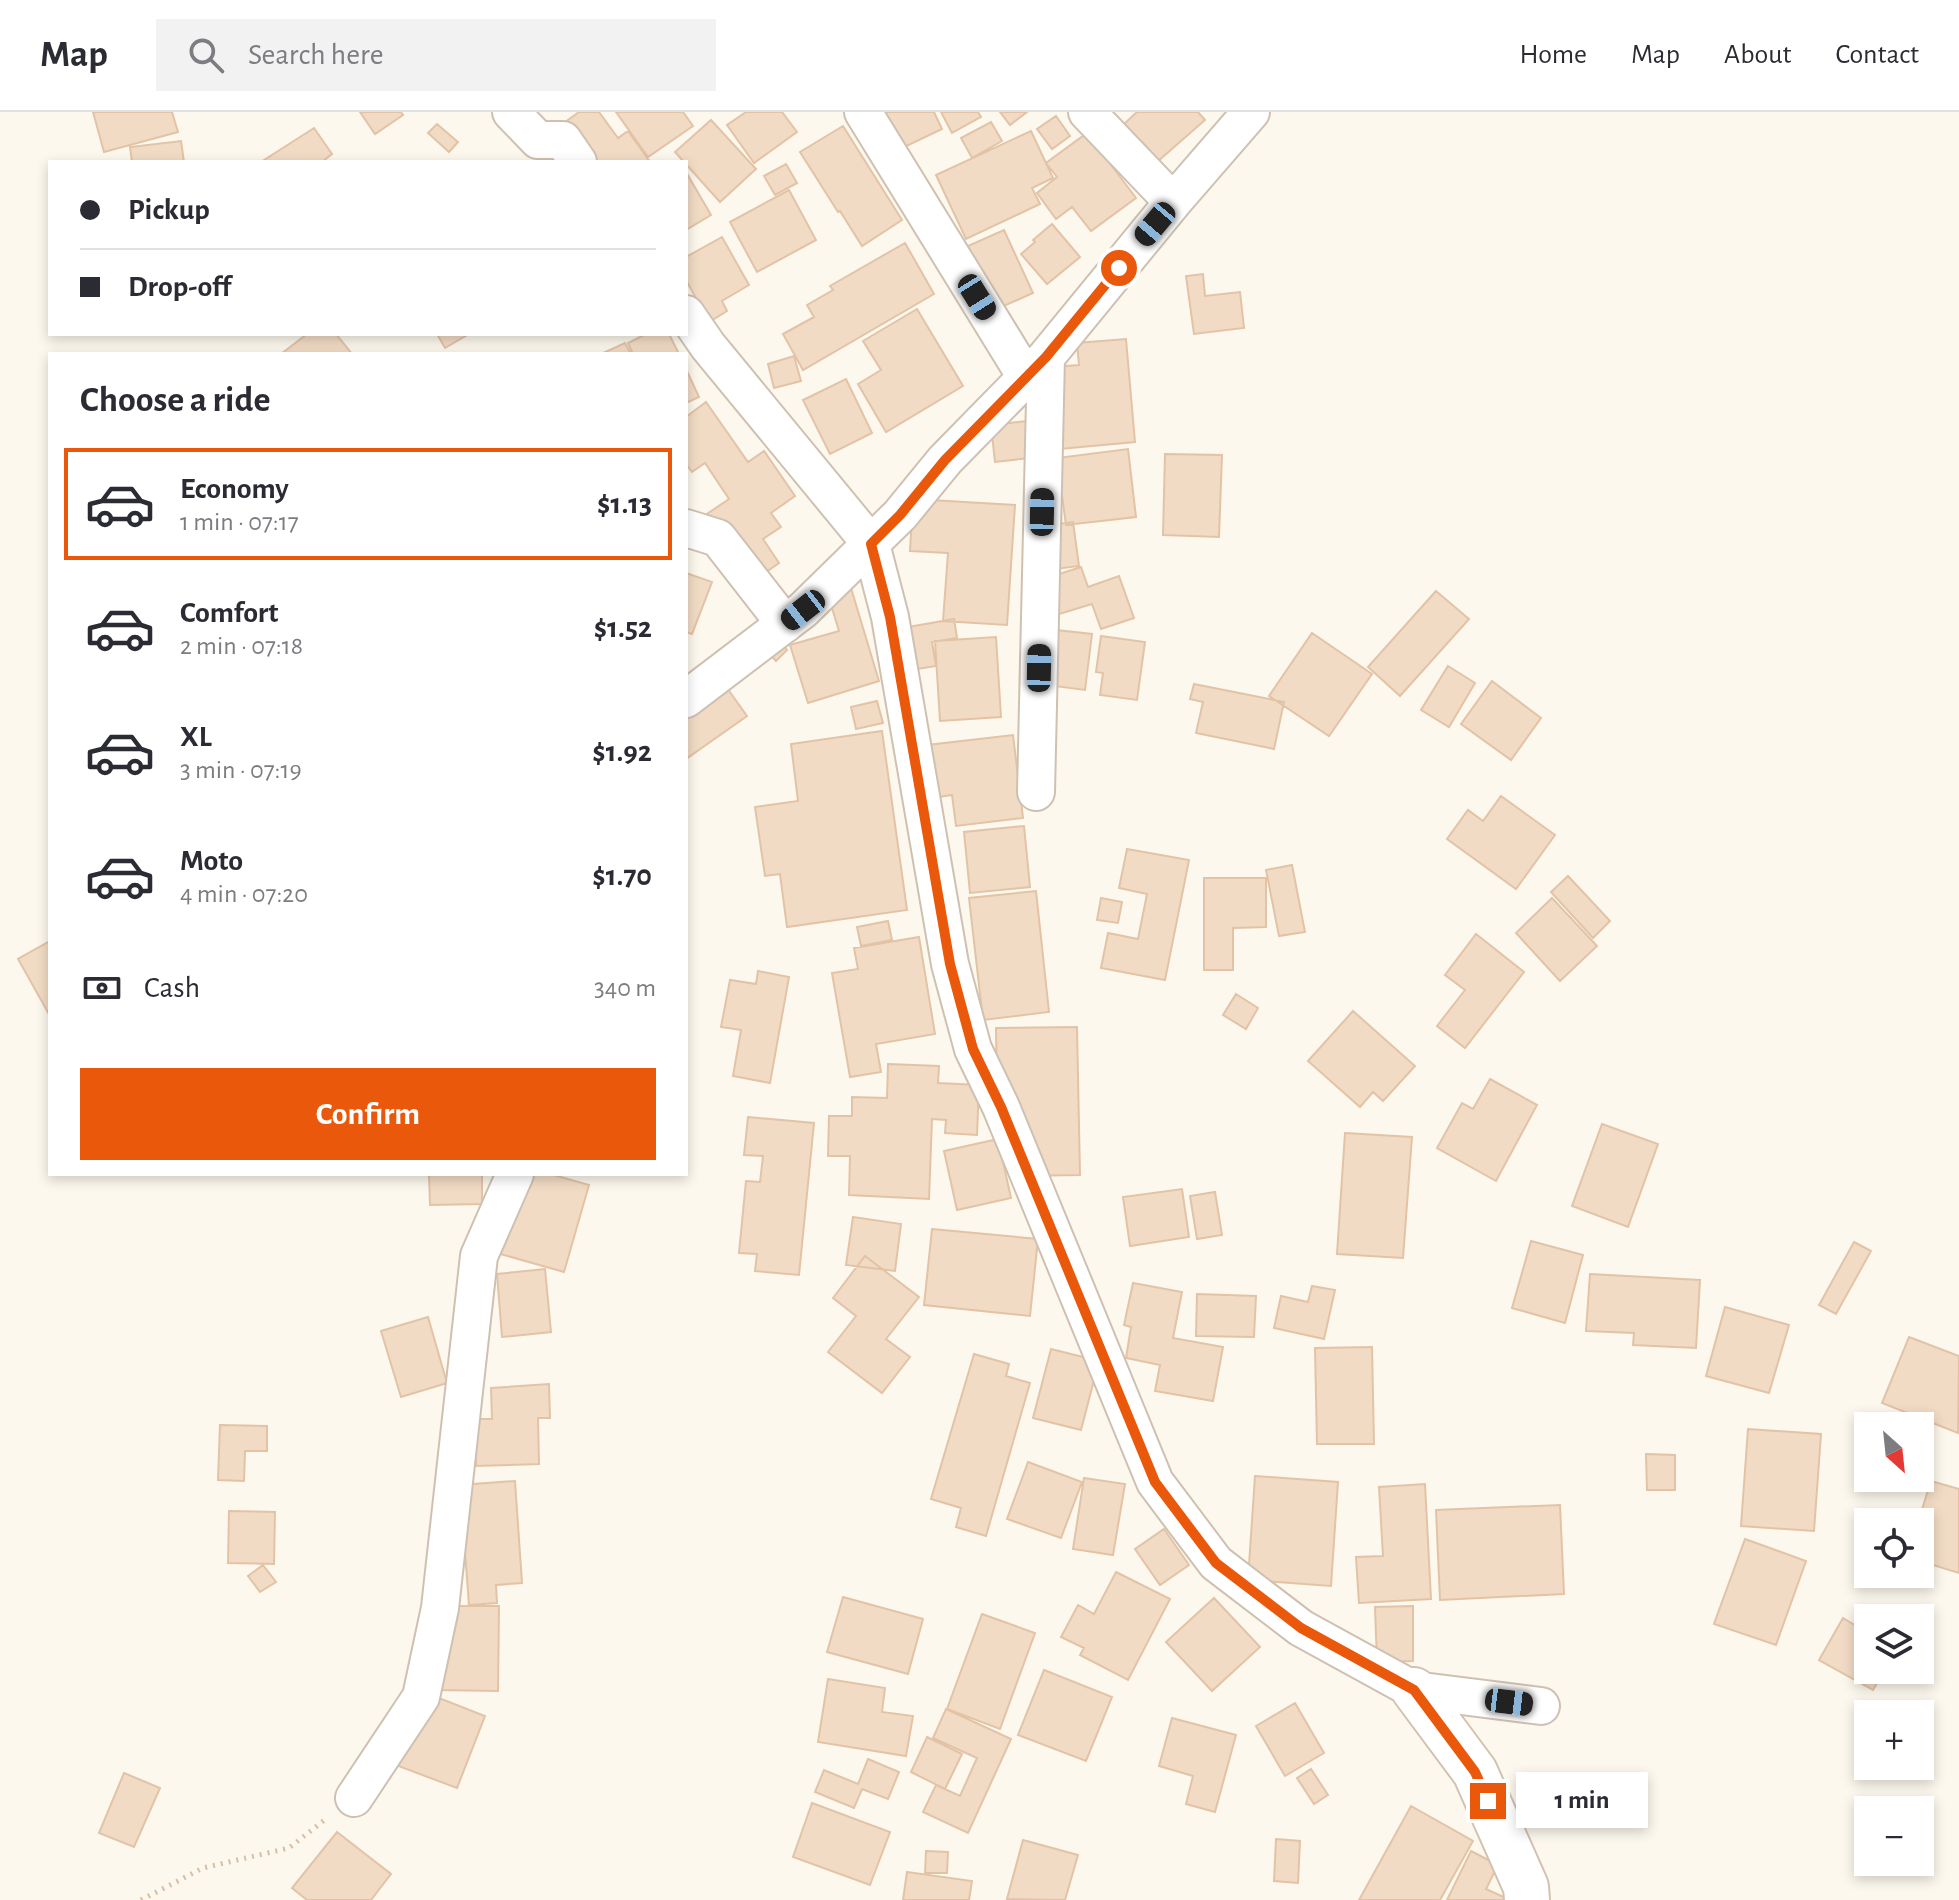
<!DOCTYPE html>
<html lang="en">
<head>
<meta charset="utf-8">
<style>
	:root { --surface:#fff; --page:#f2f2f3; --text:#2b2b33; --muted:#7c7c81; --line:#e1e1e2; --accent:#ea580c }
	body { margin:0; font-family:"Alegreya Sans",sans-serif; background:var(--page); color:var(--text); height:100vh; display:flex; flex-direction:column; font-size:30px; white-space:nowrap }
	* { box-sizing:border-box; margin:0 }
	p { font-size:26px; color:var(--muted) }
	.icon { flex:none; width:44px; height:44px; fill:none; stroke:currentColor; stroke-width:2; stroke-linecap:round; stroke-linejoin:round }
	.map { position:relative; flex:1; overflow:hidden }
	.side { position:absolute; left:48px; top:240px; width:640px; height:824px; display:flex; flex-direction:column; background:var(--surface); border-radius:0px; box-shadow:0 4px 12px #0003 }
	.side>* { flex:none }
	.guide { position:absolute; left:48px; top:48px; width:640px; height:176px; border-radius:0px; box-shadow:0 4px 12px #0003; display:grid; align-content:center; height:176px; padding:0 32px; background:var(--surface) }
	.needle { width:52px; rotate:153deg }
	.buttons { position:absolute; left:1854px; top:1300px; display:grid; gap:16px }
	.buttons a { display:grid; place-items:center; width:80px; height:80px; border-radius:0px; background:var(--surface); box-shadow:0 4px 12px #0003; font-size:40px }
	.end { position:absolute; width:36px; height:36px; margin:-18px; border:10px solid #ea580c; background:#fff; box-shadow:0 0 0 4px #fff }
	.from { border-radius:50% }
	.bubble { position:absolute; height:56px; border-radius:0px; background:var(--surface); box-shadow:0 4px 12px #0003; font-size:26px; font-weight:700; line-height:56px; text-align:center }
	.car { position:absolute; width:24px; height:48px; margin:-24px -12px; border-radius:10px; box-shadow:0 0 6px 2px #0007; background:linear-gradient(#222 24%,#8ab4d8 0 40%,#222 0 76%,#8ab4d8 0 86%,#222 0) }
	.guide b { display:flex; align-items:center; gap:28px; height:76px; font-size:30px }
	.guide b+b { border-top:2px solid var(--line) }
	.guide i { width:20px; height:20px; background:var(--text) }
	ul { padding:0; list-style:none }
	li { display:flex; align-items:center; gap:24px; height:112px; margin:0 16px 12px; padding:0 16px; border:4px solid transparent; border-radius:0px }
	li div { flex:1 }
	li b { display:block; font-size:30px }
	li em { font-style:normal; font-weight:700 }
	li.selected { border-color:var(--accent) }
	li>.icon { width:72px; height:72px; stroke-width:1.5 }
	h2 { padding:0 32px; font-size:36px; line-height:96px }
	.pay { display:flex; align-items:center; gap:20px; height:88px; padding:0 32px; font-size:30px }
	.pay p { margin-inline-start:auto }
	.primary-button { display:flex; gap:16px; margin-top:auto; padding:16px 32px }
	.primary-button a { flex:1; height:92px; border-radius:0px; background:var(--accent); color:#fff; font-size:32px; font-weight:700; line-height:92px; text-align:center }
	header { display:flex; align-items:center; gap:48px; box-sizing:border-box; height:112px; padding:0 40px; background:var(--surface); border-bottom:2px solid var(--line) }
	header strong { font-size:38px }
	nav { display:flex; gap:44px; margin-inline-start:auto; font-size:28px }
	.search { width:560px; height:72px; background:var(--page); display:flex; align-items:center; gap:20px; box-sizing:border-box; padding:0 28px; border-radius:0px; color:var(--muted); font-size:30px }
	.map>svg:first-child { display:block }
	.building { fill:#f1dbc5; stroke:#e3c3a6; stroke-width:2 }
	.lines { fill:none; stroke-linecap:round; stroke-linejoin:round }
	.street-casing { stroke:#cfc1b1; stroke-width:40 }
	.secondary-casing { stroke:#d2c2b0; stroke-width:48 }
	.path { stroke:#d7bea7; stroke-width:5; stroke-dasharray:2 6; stroke-linecap:butt }
	.street { stroke:#fff; stroke-width:36 }
	.secondary { stroke:#fff; stroke-width:44 }
	.route { stroke:#ea580c; stroke-width:10 }
</style>
</head>
<body>
<header>
<strong>Map</strong>
<div class="search"><svg class="icon" aria-label="search" viewBox="0 0 24 24"><circle cx="10" cy="10" r="6"/><path d="M15 15l6 6"/></svg>Search here</div>
<nav><a>Home</a><a>Map</a><a>About</a><a>Contact</a></nav>
</header>
<div class="map">
<svg width="1959" height="1788" viewBox="0 0 1959 1788">
	<rect width="100%" height="100%" fill="#fcf8ed"/>
	<path class="building" d="M93,0H172L178,20L104,40Z
		M360,0H401L403,3L375,22Z
		M579,0H599L618,26L628,19L650,50H571L550,21Z
		M616,0H683L693,14L648,45Z
		M746,0H782L797,20L754,51L727,13Z
		M873,0H934L942,17L892,41Z
		M941,0H978L981,5L952,21Z
		M1000,0H1027L1010,13Z
		M1137,0H1198L1205,8L1157,50L1124,12Z
		M1056,4L1070,24L1052,37L1037,17Z
		M711,8L756,57L720,90L675,40Z
		M991,10L1002,29L972,46L961,26Z
		M437,12L458,30L449,40L428,21Z
		M843,14L902,108L862,134L840,99L838,100L800,40Z
		M314,16L332,42L322,50H261Z
		M1031,19L1053,66L1032,76L1040,92L966,127L936,63Z
		M1087,21L1136,86L1091,119L1072,95L1056,107L1037,81L1057,65L1046,51Z
		M181,29L184,50H132L130,35Z
		M786,52L797,71L775,83L764,64Z
		M686,60L711,103L686,118Z
		M789,78L816,128L757,160L730,110Z
		M1052,112L1080,145L1047,172L1021,142L1035,130L1033,128Z
		M1004,118L1033,181L997,197L968,134Z
		M722,125L749,173L722,189L727,199L709,210L686,168V145Z
		M905,131L934,182L803,258L783,222L814,205L807,193L833,178L830,174Z
		M1203,162L1205,184L1240,180L1244,216L1194,222L1186,164Z
		M917,197L963,274L886,320L858,272L881,258L863,229Z
		M307,222H336L352,242H281Z
		M437,222H469L445,236Z
		M646,222H669L679,242H633L628,231Z
		M1126,227L1135,330L1060,337L1053,255L1079,253L1077,231Z
		M625,231L631,242H601Z
		M794,244L801,269L774,276L768,252Z
		M686,257L699,285L686,291Z
		M846,267L872,321L830,342L803,288Z
		M706,290L748,350L764,339L795,384L771,401L781,415L763,427L779,451L748,473L698,408L729,387L705,351L692,360L686,352V305Z
		M1026,309L1030,346L995,350L991,313Z
		M1128,337L1136,405L1066,413L1057,346Z
		M1165,342L1222,343L1219,425L1163,423Z
		M913,387L1015,393L1007,513L943,509L948,441L910,439Z
		M1073,410L1079,454L1056,457L1050,413Z
		M1081,455L1088,475L1119,464L1134,506L1101,517L1092,492L1059,502L1047,466Z
		M686,461L712,470L692,522L686,520Z
		M851,476L879,569L808,591L790,533L839,519L828,483Z
		M1436,479L1469,507L1400,584L1368,555Z
		M954,507L957,526L932,530L936,554L898,560L891,518Z
		M1038,516L1092,522L1085,578L1031,571Z
		M1312,521L1372,562L1329,624L1269,584Z
		M774,523L787,538L776,549L762,534Z
		M1101,524L1145,530L1137,588L1100,583L1103,561L1096,560Z
		M996,525L1001,605L940,609L935,529Z
		M1448,554L1475,571L1449,615L1421,598Z
		M717,562L747,604L686,647V584Z
		M1492,569L1541,606L1511,648L1461,612Z
		M1194,572L1284,590L1274,637L1196,621L1203,590L1190,587Z
		M877,589L883,611L856,617L851,595Z
		M882,619L907,798L787,815L780,762L765,764L755,695L798,689L791,632Z
		M1013,623L1023,706L956,714L952,683L925,687L919,634Z
		M1501,684L1555,723L1516,777L1447,727L1468,698L1483,709Z
		M1024,714L1030,775L970,781L964,720Z
		M1127,737L1189,748L1165,868L1101,856L1108,821L1138,827L1147,782L1119,776Z
		M1292,753L1305,820L1279,824L1266,758Z
		M1568,764L1610,809L1593,826L1551,780Z
		M1204,766H1266V815L1233,816V858H1204Z
		M1036,779L1049,900L983,908L969,786Z
		M1101,786L1122,790L1118,811L1097,808Z
		M1552,786L1597,834L1560,869L1516,821Z
		M888,809L892,828L861,834L857,815Z
		M1476,822L1524,860L1465,936L1437,914L1465,878L1445,863Z
		M919,825L935,922L876,932L881,960L850,965L832,861L858,857L854,836Z
		M50,829V904L18,847Z
		M758,859L789,865L770,971L733,964L741,918L721,915L730,868L756,872Z
		M1236,882L1258,896L1246,917L1223,903Z
		M1353,899L1415,954L1383,989L1373,980L1360,995L1308,949Z
		M1077,915L1080,1063L1013,1064L997,991L996,916Z
		M888,952L939,954L938,971L979,973L977,1023L945,1021L946,1008L932,1007L929,1087L849,1083L850,1044H828L829,1004H852V985L887,986Z
		M1490,967L1537,993L1496,1069L1437,1036L1462,991L1473,997Z
		M748,1005L814,1011L799,1163L755,1159L757,1142L739,1141L746,1069L760,1070L763,1044L744,1043Z
		M1602,1012L1658,1032L1628,1115L1572,1094Z
		M1345,1021L1412,1025L1403,1146L1337,1142Z
		M998,1027L1011,1086L957,1098L944,1039Z
		M429,1062H482V1092L430,1093Z
		M519,1062H550L589,1073L564,1160L497,1141Z
		M1182,1077L1189,1125L1130,1134L1123,1085Z
		M1215,1080L1222,1123L1197,1127L1190,1084Z
		M853,1105L901,1112L895,1159L846,1153Z
		M932,1117L1038,1127L1030,1204L924,1193Z
		M1531,1129L1583,1143L1565,1211L1512,1196Z
		M1854,1130L1871,1139L1836,1202L1819,1193Z
		M865,1144L919,1185L886,1227L910,1245L882,1281L828,1240L856,1204L833,1186Z
		M545,1157L551,1220L502,1225L497,1162Z
		M1590,1162L1700,1168L1696,1236L1633,1233L1634,1221L1586,1219Z
		M1133,1171L1182,1180L1173,1226L1223,1235L1213,1289L1155,1279L1160,1253L1126,1246L1131,1215L1124,1213Z
		M1312,1174L1335,1178L1324,1227L1274,1216L1281,1184L1308,1190Z
		M1197,1182L1256,1184L1254,1225L1196,1224Z
		M1725,1195L1789,1213L1769,1281L1706,1264Z
		M428,1205L447,1271L401,1285L381,1219Z
		M1909,1225L1959,1244L1958,1321L1882,1291Z
		M1372,1235L1374,1332H1317L1315,1236Z
		M1051,1237L1099,1249L1081,1318L1033,1306Z
		M974,1242L1009,1252L1006,1264L1030,1271L986,1424L956,1415L961,1396L931,1387Z
		M549,1272L550,1306H538L539,1352L476,1354L475,1307H492L491,1276Z
		M220,1313L267,1314V1339H245L244,1369L218,1368Z
		M1748,1317L1821,1322L1814,1419L1741,1414Z
		M1646,1342L1675,1343V1378H1647Z
		M1028,1350L1082,1370L1061,1426L1007,1407Z
		M1255,1364L1338,1370L1331,1474L1248,1468Z
		M1084,1366L1125,1372L1113,1443L1073,1437Z
		M515,1369L522,1471L496,1473L497,1491L469,1493L460,1373Z
		M1931,1369L1959,1377V1461L1920,1449V1410H1918Z
		M1425,1372L1431,1487L1359,1491L1356,1445L1383,1444L1379,1375Z
		M1560,1393L1564,1482L1440,1488L1436,1398Z
		M229,1399L275,1400L274,1452L228,1451Z
		M1164,1417L1189,1453L1160,1473L1135,1437Z
		M1745,1427L1806,1449L1776,1533L1714,1512Z
		M263,1453L276,1470L260,1480L248,1464Z
		M1116,1460L1170,1487L1128,1568L1080,1543L1084,1536L1061,1525L1078,1493L1094,1502Z
		M843,1485L923,1507L908,1562L827,1540Z
		M1214,1486L1260,1535L1212,1579L1166,1530Z
		M437,1494H499L498,1579L436,1578Z
		M1413,1494V1549L1377,1550L1375,1495Z
		M982,1502L1035,1521L1000,1617L947,1597Z
		M1843,1506L1868,1521V1558H1885L1873,1578L1819,1548Z
		M1044,1558L1112,1585L1086,1649L1018,1623Z
		M828,1567L885,1576L882,1600L913,1604L906,1644L818,1630Z
		M421,1579L485,1604L457,1676L393,1652Z
		M1295,1591L1324,1641L1285,1664L1256,1614Z
		M946,1597L1011,1627L968,1721L923,1700L936,1673L960,1684L977,1646L933,1626Z
		M1172,1606L1236,1623L1215,1700L1186,1692L1193,1664L1159,1654Z
		M927,1625L962,1642L945,1677L911,1660Z
		M868,1647L899,1660L888,1687L862,1677L854,1696L815,1680L824,1658L858,1672Z
		M1311,1657L1328,1683L1314,1692L1297,1666Z
		M124,1661L160,1676L134,1735L99,1721Z
		M812,1691L890,1720L870,1773L793,1745Z
		M1411,1694L1473,1729L1440,1788H1359Z
		M337,1720L391,1762L371,1788H307L292,1776Z
		M1276,1727L1300,1729L1298,1771L1274,1769Z
		M1023,1728L1078,1743L1065,1788L1007,1787Z
		M926,1739L948,1740L947,1761H925Z
		M1471,1739L1498,1753L1486,1777L1510,1788H1447Z
		M907,1760L972,1769L969,1788H903Z"/>
	<g class="lines">
		<defs>
			<path id="street" d="M511,0L538,28H563L578,50
				M863,0L1026,265
				M1087,0L1173,90
				M686,202L708,234L871,432L890,505L950,852L973,937L1001,995L1155,1370L1216,1451L1301,1516L1414,1578L1541,1594
				M686,416L718,426L785,512
				M686,587L803,498L900,403L945,348L1046,245L1173,90L1251,0
				M1036,680L1046,245
				M354,1686L421,1585L440,1496L479,1144L515,1062"/>
			<path id="secondary" d="M1414,1578L1475,1660L1526,1775L1527,1788"/>
		</defs>
		<use href="#street" class="street-casing"/>
		<use href="#secondary" class="secondary-casing"/>
		<path class="path" d="M141,1788L203,1756L289,1736L327,1706"/>
		<use href="#street" class="street"/>
		<use href="#secondary" class="secondary"/>
	</g>
	<g class="lines">
		<path class="route" d="M1119,156L1046,245L945,348L900,403L871,432L890,505L950,852L973,937L1001,995L1155,1370L1216,1451L1301,1516L1414,1578L1475,1660L1488,1689"/>
	</g>
</svg>
<div class="buttons">
<a><svg class="needle" viewBox="-14 -14 28 28"><path d="M0-13l5 13h-10z" fill="#e53935"/><path d="M0 13l5-13h-10z" fill="#7c7c81"/></svg></a>
<a><svg class="icon" aria-label="locate" viewBox="0 0 24 24"><circle cx="12" cy="12" r="6"/><path d="M12 2v4M12 18v4M2 12h4M18 12h4"/></svg></a>
<a><svg class="icon" aria-label="layers" viewBox="0 0 24 24"><path d="M12 4l9 5-9 5-9-5zM3 14l9 5 9-5"/></svg></a>
<a>+</a>
<a>−</a>
</div>
<i class="end from" style="left:1119px;top:156px"></i>
<i class="end" style="left:1488px;top:1689px"></i>
<div class="bubble" style="left:1516px;top:1660px;width:132px">1 min</div>
<i class="car" style="left:1155px;top:112px;rotate:220deg"></i>
<i class="car" style="left:977px;top:185px;rotate:148deg"></i>
<i class="car" style="left:1042px;top:400px;rotate:1deg"></i>
<i class="car" style="left:803px;top:498px;rotate:232deg"></i>
<i class="car" style="left:1039px;top:556px;rotate:1deg"></i>
<i class="car" style="left:1509px;top:1590px;rotate:97deg"></i>
<div class="guide">
<b><i class="from"></i>Pickup</b>
<b><i></i>Drop-off</b>
</div>
<section class="side">
<h2>Choose a ride</h2>
<ul>
<li class="selected"><svg class="icon" aria-label="car" viewBox="0 0 24 24"><path d="M5 17H2v-5l4-1 3-4h7l3 4 3 1v5h-3M9 17h6M6 11h13"/><circle cx="7" cy="17" r="2"/><circle cx="17" cy="17" r="2"/></svg><div><b>Economy</b><p>1 min · 07:17</p></div><em>$1.13</em></li>
<li><svg class="icon" aria-label="car" viewBox="0 0 24 24"><path d="M5 17H2v-5l4-1 3-4h7l3 4 3 1v5h-3M9 17h6M6 11h13"/><circle cx="7" cy="17" r="2"/><circle cx="17" cy="17" r="2"/></svg><div><b>Comfort</b><p>2 min · 07:18</p></div><em>$1.52</em></li>
<li><svg class="icon" aria-label="car" viewBox="0 0 24 24"><path d="M5 17H2v-5l4-1 3-4h7l3 4 3 1v5h-3M9 17h6M6 11h13"/><circle cx="7" cy="17" r="2"/><circle cx="17" cy="17" r="2"/></svg><div><b>XL</b><p>3 min · 07:19</p></div><em>$1.92</em></li>
<li><svg class="icon" aria-label="car" viewBox="0 0 24 24"><path d="M5 17H2v-5l4-1 3-4h7l3 4 3 1v5h-3M9 17h6M6 11h13"/><circle cx="7" cy="17" r="2"/><circle cx="17" cy="17" r="2"/></svg><div><b>Moto</b><p>4 min · 07:20</p></div><em>$1.70</em></li>
</ul>
<div class="pay"><svg class="icon" aria-label="cash" viewBox="0 0 24 24"><path d="M3 7h18v10H3z"/><circle cx="12" cy="12" r="2"/></svg>Cash<p>340 m</p></div>
<div class="primary-button"><a>Confirm</a></div>
</section>
</div>
</body>
</html>
